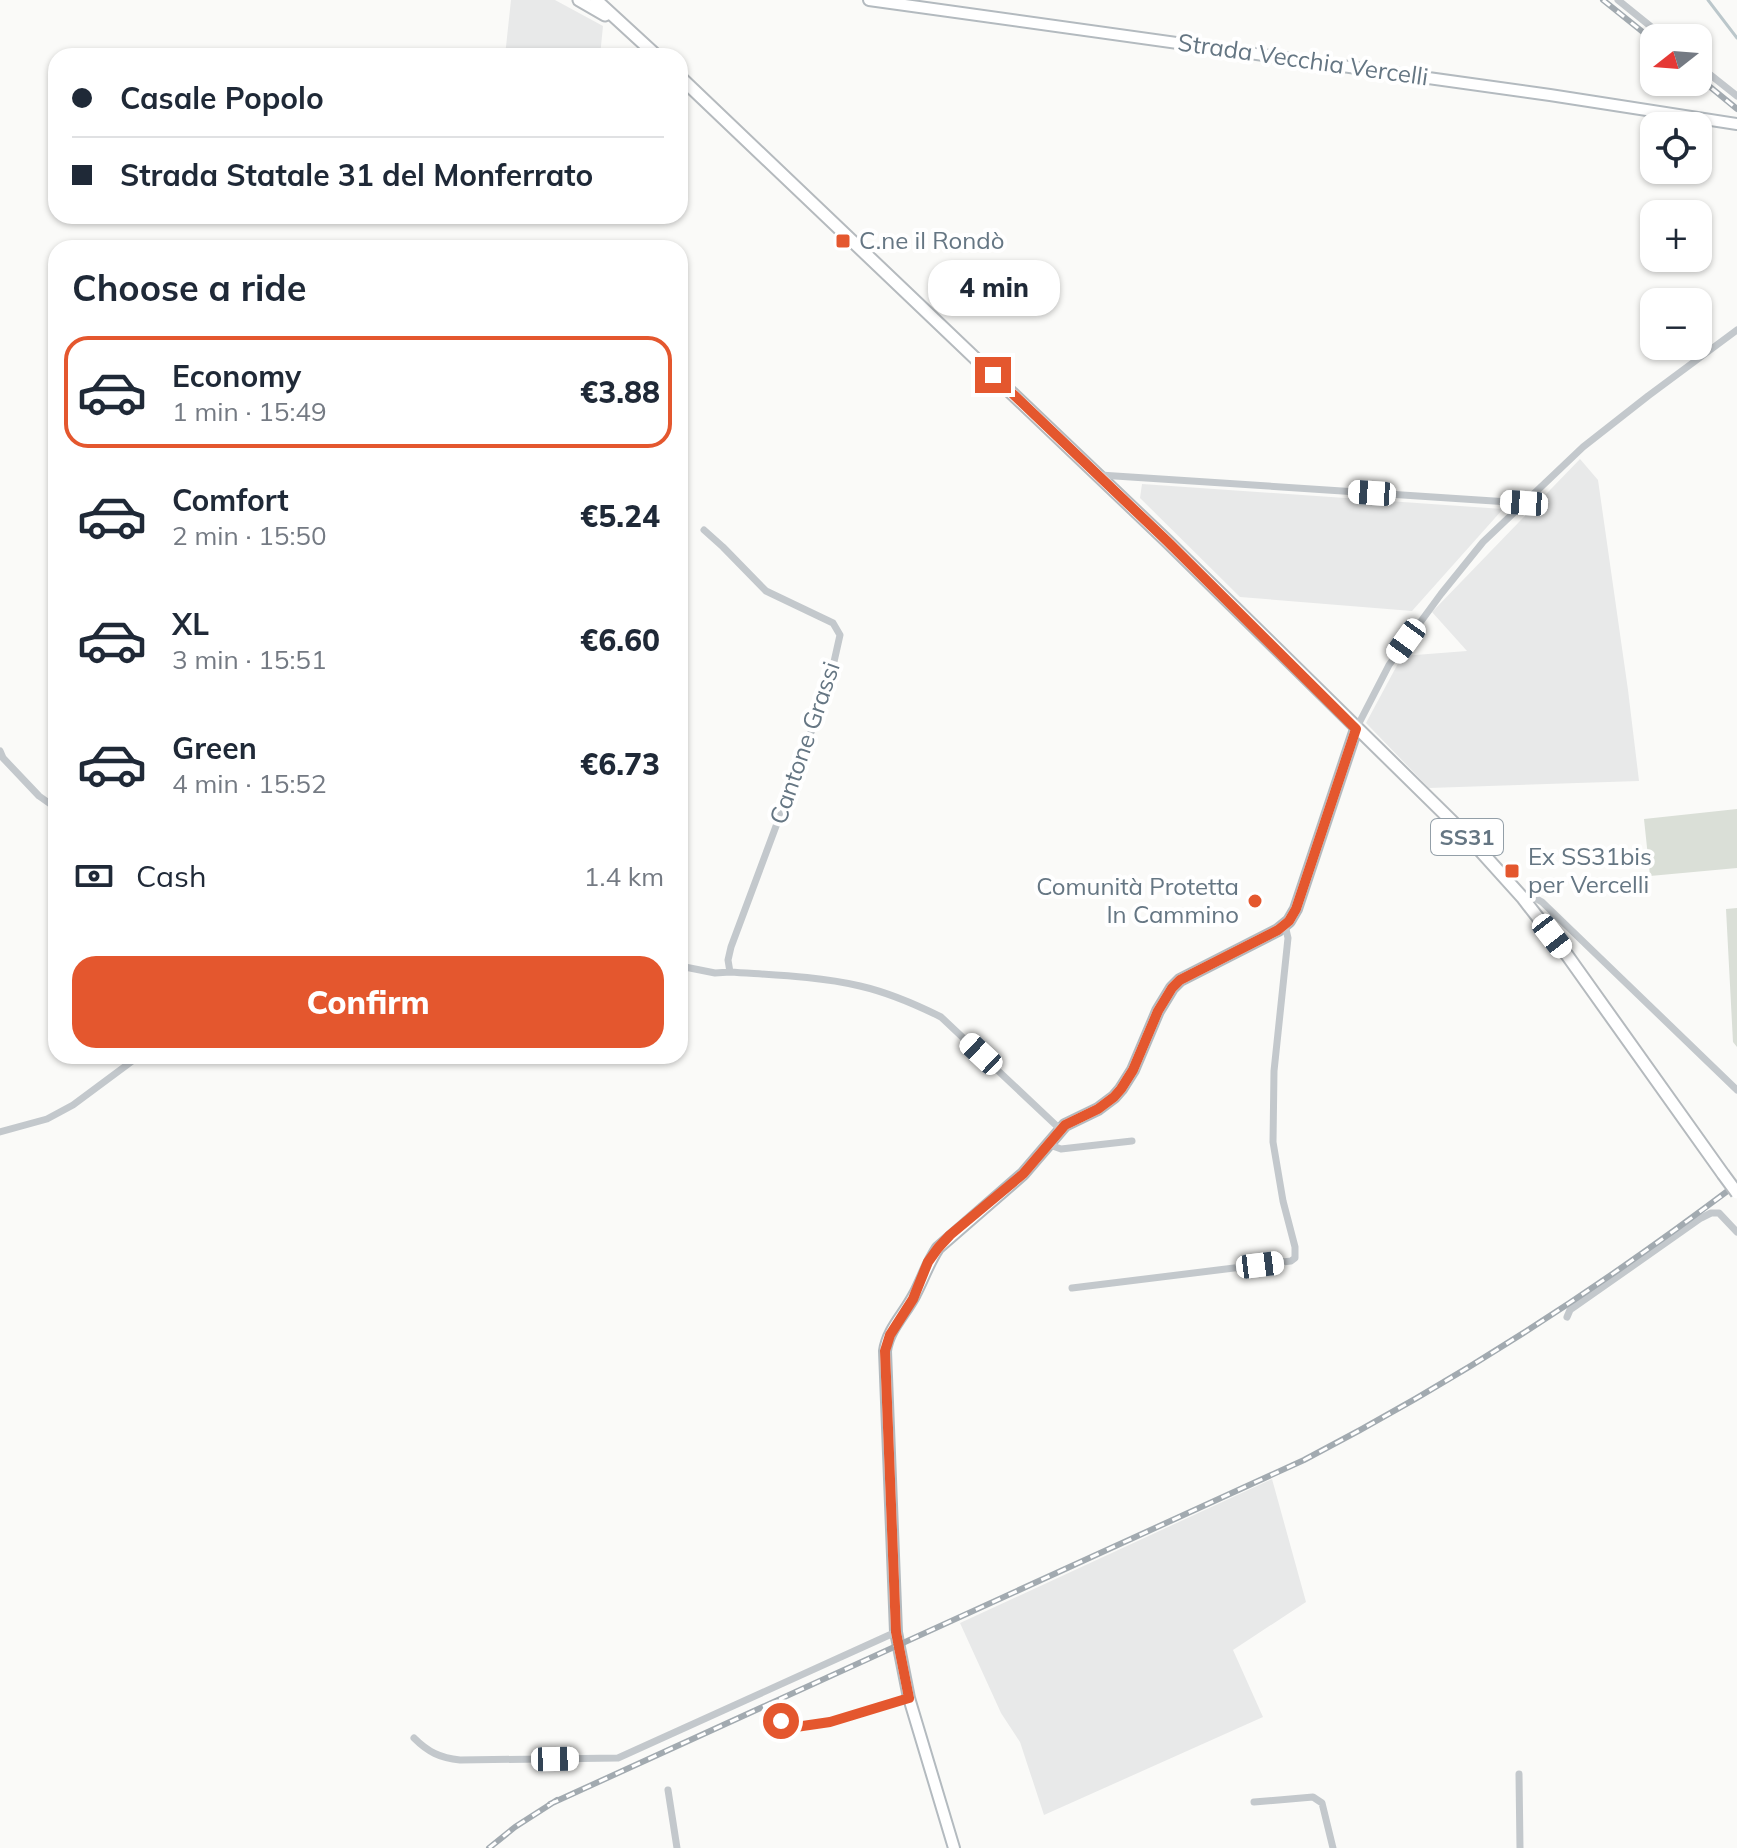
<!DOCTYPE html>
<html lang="en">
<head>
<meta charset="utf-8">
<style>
	:root { --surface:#fff; --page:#f2f2f3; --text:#1f2937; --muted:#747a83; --line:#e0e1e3; --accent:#e4572e }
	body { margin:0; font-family:Mulish,sans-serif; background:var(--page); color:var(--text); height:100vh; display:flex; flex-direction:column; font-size:30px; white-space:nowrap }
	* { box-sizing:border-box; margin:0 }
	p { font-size:26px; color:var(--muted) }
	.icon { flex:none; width:44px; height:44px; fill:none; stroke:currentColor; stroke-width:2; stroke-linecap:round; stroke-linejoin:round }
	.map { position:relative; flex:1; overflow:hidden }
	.drawer { position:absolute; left:48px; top:240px; width:640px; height:824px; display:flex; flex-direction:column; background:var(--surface); border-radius:24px; box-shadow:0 2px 6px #0004 }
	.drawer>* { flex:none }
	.banner { position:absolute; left:48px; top:48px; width:640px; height:176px; border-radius:24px; box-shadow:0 2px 6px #0004; display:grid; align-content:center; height:176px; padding:0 24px; background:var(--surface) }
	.needle { width:52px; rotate:253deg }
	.fabs { position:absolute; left:1640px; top:24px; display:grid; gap:16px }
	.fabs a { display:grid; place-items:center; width:72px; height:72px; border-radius:16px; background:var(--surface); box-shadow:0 2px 6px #0004; font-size:40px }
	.end { position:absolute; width:36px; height:36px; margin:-18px; border:10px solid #e4572e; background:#fff; box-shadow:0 0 0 4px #fff }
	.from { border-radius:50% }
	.bubble { position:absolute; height:56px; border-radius:24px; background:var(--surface); box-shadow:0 2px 6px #0004; font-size:26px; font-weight:800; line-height:56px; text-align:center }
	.car { position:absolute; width:24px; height:48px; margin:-24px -12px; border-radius:10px; box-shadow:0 0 6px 2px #0007; background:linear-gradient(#fff 24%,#345 0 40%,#fff 0 76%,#345 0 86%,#fff 0) }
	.banner b { display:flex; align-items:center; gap:28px; height:76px; font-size:30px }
	.banner b+b { border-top:2px solid var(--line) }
	.banner i { width:20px; height:20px; background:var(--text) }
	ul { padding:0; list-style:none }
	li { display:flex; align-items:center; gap:24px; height:112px; margin:0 16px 12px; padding:0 8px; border:4px solid transparent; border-radius:24px }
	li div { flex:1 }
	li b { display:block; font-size:30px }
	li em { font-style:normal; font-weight:800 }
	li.selected { border-color:var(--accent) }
	li>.icon { width:72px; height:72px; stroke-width:1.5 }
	h2 { padding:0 24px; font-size:36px; line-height:96px }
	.pay { display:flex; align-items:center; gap:20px; height:88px; padding:0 24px; font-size:30px }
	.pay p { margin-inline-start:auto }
	.button { display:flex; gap:16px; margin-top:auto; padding:16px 24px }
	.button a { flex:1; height:92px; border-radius:24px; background:var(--accent); color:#fff; font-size:32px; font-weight:800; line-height:92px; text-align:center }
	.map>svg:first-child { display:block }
	.built { fill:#e8e9e9 }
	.green { fill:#dadfd7 }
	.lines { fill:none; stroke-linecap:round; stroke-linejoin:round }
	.stream { stroke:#bbc7cb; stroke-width:3 }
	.secondary-casing { stroke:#b3babf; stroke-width:14 }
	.primary-casing { stroke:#b5babe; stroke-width:15 }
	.street { stroke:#c3c8cc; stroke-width:7 }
	.secondary { stroke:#fff; stroke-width:10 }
	.primary { stroke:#fff; stroke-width:11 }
	.rail-casing { stroke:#a2aab0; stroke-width:6 }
	.rail { stroke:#fff; stroke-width:3; stroke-dasharray:9; stroke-linecap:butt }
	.primary-bridge-casing { stroke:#b5babe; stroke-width:15; stroke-linecap:butt }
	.primary-bridge { stroke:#fff; stroke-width:11 }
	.route { stroke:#e4572e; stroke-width:10 }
	.poi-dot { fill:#e4572e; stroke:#fff; stroke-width:3 }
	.labels { text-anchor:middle; stroke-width:8; stroke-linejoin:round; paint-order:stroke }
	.shield { fill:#fff; stroke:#939fa8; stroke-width:2 }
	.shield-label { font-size:22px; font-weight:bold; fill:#657683 }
	.street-label { font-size:24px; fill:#657683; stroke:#fff }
	.poi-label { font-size:24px; fill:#657683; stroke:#fff; text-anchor:start }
</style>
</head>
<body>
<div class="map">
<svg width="1737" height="1848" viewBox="0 0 1737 1848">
	<rect width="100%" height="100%" fill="#fafaf8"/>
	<path class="built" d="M511,0H555L603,26L600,56H505Z
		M1580,459L1598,480L1628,690L1639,781L1429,788L1366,723L1402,656L1467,651L1432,612Z
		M1142,484L1503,509L1412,611L1240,597L1140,498Z
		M1272,1479L1306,1602L1233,1650L1263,1717L1044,1815L1020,1742L1001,1713L960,1623Z"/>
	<path class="green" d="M1737,809V868L1650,876L1644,819Z
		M1737,908V1047L1733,1042L1726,909Z"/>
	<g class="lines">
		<path class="stream" d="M1708,0L1737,38"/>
		<defs>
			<path id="secondary" d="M869,0L1550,95L1737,124
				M954,1848L909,1698L896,1632L885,1351C888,1329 905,1314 915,1294C923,1279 928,1263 938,1248L1023,1174L1065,1125L1098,1109L1114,1097L1121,1089L1133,1070L1158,1011L1172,988L1180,980L1278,930L1289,921L1296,909L1356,729"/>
			<path id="primary" d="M579,0L605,15
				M596,0L657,56
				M680,77L1167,541L1467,836L1522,897L1567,955L1723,1174"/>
		</defs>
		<use href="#secondary" class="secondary-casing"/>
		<use href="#primary" class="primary-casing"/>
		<path class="street" d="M1618,0L1665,38
			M1698,65L1737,96
			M1100,475L1524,503
			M704,530L723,547L766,591L833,623L840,635L829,684L731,947L728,960L730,972
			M1356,729L1389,665L1441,594L1483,542L1583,447L1648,396L1737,330
			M0,751L3,758L39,796L56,808
			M1522,897L1535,898L1542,902L1737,1090
			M680,966L715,973L730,972C773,975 817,976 860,986C886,992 917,1005 941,1017L1061,1130
			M366,1060V1056
			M0,1132L47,1119L73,1105L139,1056
			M1050,1145L1061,1149L1132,1141
			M1072,1288L1291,1261L1295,1258V1247L1283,1201L1273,1142L1274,1071L1288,938L1285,925
			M1567,1317L1570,1310L1701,1218L1711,1213H1719L1737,1232
			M781,1721L782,1729L830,1722L909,1698
			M414,1738C428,1752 440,1758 460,1760L618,1758L896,1632
			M1519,1774L1520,1848
			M668,1790L677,1848
			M1254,1802L1313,1797L1322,1803L1333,1848"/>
		<use href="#secondary" class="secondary"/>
		<use href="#primary" class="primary"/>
		<defs>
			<path id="rail" d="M1603,0L1654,41
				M1698,77L1737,109
				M550,1804L1304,1460C1456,1381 1601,1287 1737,1184
				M489,1848L515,1827L557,1800"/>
		</defs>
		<use href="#rail" class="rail-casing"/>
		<use href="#rail" class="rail"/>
		<defs>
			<path id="primary-bridge" d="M1723,1174L1737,1193"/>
		</defs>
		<use href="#primary-bridge" class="primary-bridge-casing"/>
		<use href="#primary-bridge" class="primary-bridge"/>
	</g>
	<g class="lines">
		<path class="route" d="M781,1721L782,1729L830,1722L909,1698L896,1632L885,1351L890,1335L913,1299L928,1262L938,1248L950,1235L1023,1174L1065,1125L1098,1109L1114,1097L1121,1089L1133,1070L1158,1011L1172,988L1180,980L1278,930L1289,921L1296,909L1356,729L1167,541L993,375"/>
	</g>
	<g class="poi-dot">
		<rect x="835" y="233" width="16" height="16" rx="4"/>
		<rect x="1504" y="863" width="16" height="16" rx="4"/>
		<circle cx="1255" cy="901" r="8"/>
	</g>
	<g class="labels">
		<rect class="shield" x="1431" y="819" width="72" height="36" rx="6"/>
		<g class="shield-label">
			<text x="1467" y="845">SS31</text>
		</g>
		<g class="street-label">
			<text transform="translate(1303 60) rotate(8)" y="8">Strada Vecchia Vercelli</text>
			<text transform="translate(805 743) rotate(-71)" y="8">Cantone Grassi</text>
		</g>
		<g class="poi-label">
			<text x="859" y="249">C.ne il Rondò</text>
			<text x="1528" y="865">Ex SS31bis<tspan x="1528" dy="28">per Vercelli</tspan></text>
			<text x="1239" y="895" text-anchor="end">Comunità Protetta<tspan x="1239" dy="28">In Cammino</tspan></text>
		</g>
	</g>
</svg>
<div class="fabs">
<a><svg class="needle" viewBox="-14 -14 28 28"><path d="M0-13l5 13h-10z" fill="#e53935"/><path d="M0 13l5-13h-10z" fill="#747a83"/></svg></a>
<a><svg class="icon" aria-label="locate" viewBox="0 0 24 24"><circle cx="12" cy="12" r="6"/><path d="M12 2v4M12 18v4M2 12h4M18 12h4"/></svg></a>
<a>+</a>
<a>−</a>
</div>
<i class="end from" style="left:781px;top:1721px"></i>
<i class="end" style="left:993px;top:375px"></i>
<div class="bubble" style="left:928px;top:260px;width:132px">4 min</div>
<i class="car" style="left:1372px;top:493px;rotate:274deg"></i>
<i class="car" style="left:1524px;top:503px;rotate:274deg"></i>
<i class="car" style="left:1406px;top:641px;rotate:216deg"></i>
<i class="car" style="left:1552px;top:936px;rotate:142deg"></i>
<i class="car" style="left:981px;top:1054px;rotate:313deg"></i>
<i class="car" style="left:1260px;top:1265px;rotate:83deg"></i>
<i class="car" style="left:555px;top:1759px;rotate:89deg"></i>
<div class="banner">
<b><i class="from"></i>Casale Popolo</b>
<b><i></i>Strada Statale 31 del Monferrato</b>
</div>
<section class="drawer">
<h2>Choose a ride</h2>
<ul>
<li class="selected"><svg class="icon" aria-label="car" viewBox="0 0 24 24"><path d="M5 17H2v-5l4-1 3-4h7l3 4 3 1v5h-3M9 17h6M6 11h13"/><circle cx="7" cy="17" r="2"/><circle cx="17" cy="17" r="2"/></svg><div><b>Economy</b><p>1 min · 15:49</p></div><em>€3.88</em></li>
<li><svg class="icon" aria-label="car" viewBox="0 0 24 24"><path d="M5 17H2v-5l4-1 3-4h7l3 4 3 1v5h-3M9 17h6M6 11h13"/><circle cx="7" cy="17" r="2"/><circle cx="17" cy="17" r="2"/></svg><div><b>Comfort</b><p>2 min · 15:50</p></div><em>€5.24</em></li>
<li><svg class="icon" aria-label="car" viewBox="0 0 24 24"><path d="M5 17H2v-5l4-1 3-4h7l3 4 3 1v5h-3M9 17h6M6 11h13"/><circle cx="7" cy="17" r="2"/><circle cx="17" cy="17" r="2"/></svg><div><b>XL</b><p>3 min · 15:51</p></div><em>€6.60</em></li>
<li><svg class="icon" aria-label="car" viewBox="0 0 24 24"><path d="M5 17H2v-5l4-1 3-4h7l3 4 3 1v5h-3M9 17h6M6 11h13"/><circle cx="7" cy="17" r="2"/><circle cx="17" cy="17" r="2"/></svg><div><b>Green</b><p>4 min · 15:52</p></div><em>€6.73</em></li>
</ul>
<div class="pay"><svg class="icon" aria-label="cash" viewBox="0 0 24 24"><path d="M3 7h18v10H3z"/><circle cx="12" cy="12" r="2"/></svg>Cash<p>1.4 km</p></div>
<div class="button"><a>Confirm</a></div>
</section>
</div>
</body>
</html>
